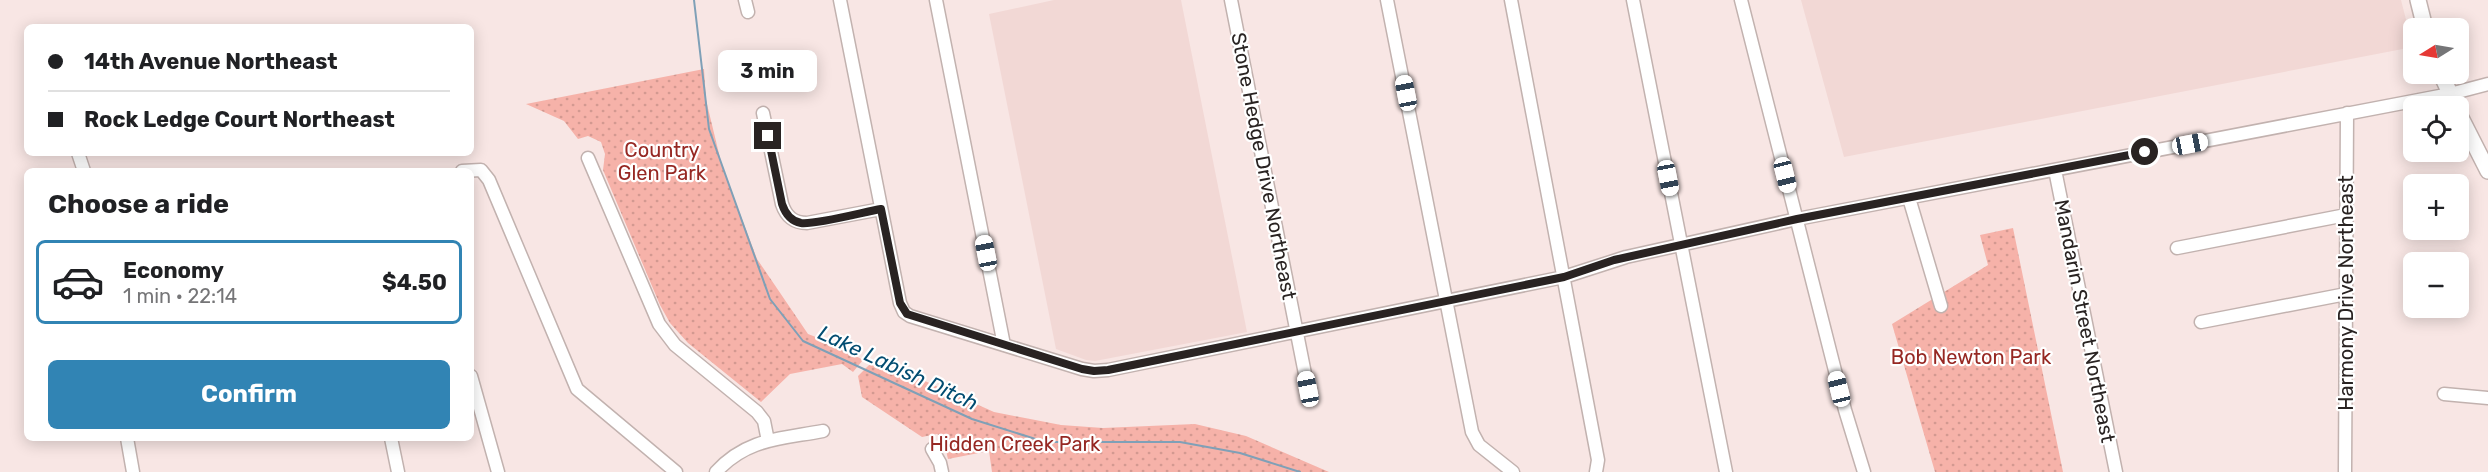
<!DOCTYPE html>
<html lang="en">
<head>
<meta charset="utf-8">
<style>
	:root { --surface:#fff; --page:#f6f6f6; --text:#202124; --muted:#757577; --line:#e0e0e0; --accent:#3184b4 }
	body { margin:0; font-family:Rubik,sans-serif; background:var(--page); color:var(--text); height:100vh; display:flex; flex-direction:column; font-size:22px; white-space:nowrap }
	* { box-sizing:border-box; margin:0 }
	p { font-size:20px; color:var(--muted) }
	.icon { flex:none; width:33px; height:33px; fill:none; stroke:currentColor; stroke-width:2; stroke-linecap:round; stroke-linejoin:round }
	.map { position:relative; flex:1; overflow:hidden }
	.sheet { position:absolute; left:24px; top:168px; width:450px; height:273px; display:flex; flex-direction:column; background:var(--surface); border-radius:9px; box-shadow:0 3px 15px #0003 }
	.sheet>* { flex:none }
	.banner { position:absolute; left:24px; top:24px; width:450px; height:132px; border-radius:9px; box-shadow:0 3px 15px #0003; display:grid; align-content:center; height:132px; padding:0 24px; background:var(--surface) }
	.needle { width:39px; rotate:259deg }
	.fabs { position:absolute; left:2403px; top:18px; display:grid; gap:12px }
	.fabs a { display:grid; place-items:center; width:66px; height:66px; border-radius:9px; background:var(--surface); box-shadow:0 3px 15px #0003; font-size:30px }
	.end { position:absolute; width:27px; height:27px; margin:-14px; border:8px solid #292322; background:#fff; box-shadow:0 0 0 3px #fff }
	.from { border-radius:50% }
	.bubble { position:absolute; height:42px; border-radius:9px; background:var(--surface); box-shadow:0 3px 15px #0003; font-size:20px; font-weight:700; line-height:42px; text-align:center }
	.car { position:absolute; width:18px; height:36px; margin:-18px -9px; border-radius:8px; box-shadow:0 0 4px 2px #0007; background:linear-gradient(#fff 24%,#345 0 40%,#fff 0 76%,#345 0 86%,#fff 0) }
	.banner b { display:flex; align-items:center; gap:21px; height:57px; font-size:22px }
	.banner b+b { border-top:2px solid var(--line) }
	.banner i { width:15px; height:15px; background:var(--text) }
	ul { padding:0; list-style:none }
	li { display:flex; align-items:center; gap:18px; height:84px; margin:0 12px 9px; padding:0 12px; border:3px solid transparent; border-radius:9px }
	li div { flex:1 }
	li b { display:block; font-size:22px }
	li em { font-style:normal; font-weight:700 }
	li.current { border-color:var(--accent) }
	li>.icon { width:54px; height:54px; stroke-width:1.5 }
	h2 { padding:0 24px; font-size:27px; line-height:72px }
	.action { display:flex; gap:12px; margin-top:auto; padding:12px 24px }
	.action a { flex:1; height:69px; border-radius:9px; background:var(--accent); color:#fff; font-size:24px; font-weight:700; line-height:69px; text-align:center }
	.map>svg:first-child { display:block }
	.built { fill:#f2d8d5 }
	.park { fill:url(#park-dots) }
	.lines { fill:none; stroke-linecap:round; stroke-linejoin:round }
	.stream { stroke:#7fa0b7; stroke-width:2 }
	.minor-casing { stroke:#c2b2af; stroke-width:15 }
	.major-casing { stroke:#c2b2af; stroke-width:18 }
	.minor { stroke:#fff; stroke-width:12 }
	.major { stroke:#fff; stroke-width:15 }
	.route { stroke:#292322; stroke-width:8 }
	.labels { text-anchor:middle; stroke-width:4.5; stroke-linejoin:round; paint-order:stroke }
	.park-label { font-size:20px; fill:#962823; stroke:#fff }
	.street-label { font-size:20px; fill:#292322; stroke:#fff }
	.water-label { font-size:21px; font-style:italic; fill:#024c71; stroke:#fff }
</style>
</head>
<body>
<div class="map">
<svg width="2488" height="472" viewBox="0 0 2488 472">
	<defs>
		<pattern id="park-dots" width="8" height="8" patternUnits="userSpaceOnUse" patternTransform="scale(1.5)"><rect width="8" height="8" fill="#f6b2a9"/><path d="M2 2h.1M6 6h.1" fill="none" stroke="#d39991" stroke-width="1.8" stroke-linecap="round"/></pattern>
	</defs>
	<rect width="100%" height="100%" fill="#f8e6e4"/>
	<path class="built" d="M1054,0H1181L1247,332L1095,361L1086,360L1056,349L989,14Z
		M1801,0H2401L2413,47L1844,157Z"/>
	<path class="park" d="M704,69L706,100L722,166L757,259L808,334L834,344L863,360L853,372L842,364L790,374L761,402L688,343L670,323L660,305L603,170L605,154L601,142L588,136L578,139L564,121L526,104Z
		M2013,228L2063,472H1935L1892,324L1988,265L1980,235Z
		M871,363L916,377L994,412L1061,425L1103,428L1195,424L1246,436L1329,472H992L989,451L948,459C945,448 947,440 937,434L922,437L862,397L858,376Z"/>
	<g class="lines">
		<path class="stream" d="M694,0L709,129L770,299L803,341L972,419L1045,442H1180L1240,453L1300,472"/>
		<defs>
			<path id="minor" d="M745,0L748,12
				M840,0L900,303L904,312L910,316L1082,369L1094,371L1108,370L1564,277L1626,257L1797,219L2450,94L2488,84
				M936,0L1004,345
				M1231,0L1308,389
				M1387,0L1472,432L1479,445L1513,472
				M1511,0L1598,460L1596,472
				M1633,0L1726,472
				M1741,0L1845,410L1864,472
				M763,113L782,204C786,216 793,223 807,223L881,209
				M78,153L84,171
				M588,158L659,324L675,345L757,412L764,421L768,441
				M2055,170L2116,472
				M462,171L481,170L489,180L577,389L676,472
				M1909,198L1941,306
				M2177,248L2346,215
				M2201,322L2346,294
				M471,376L498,472
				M2444,394L2488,398
				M127,438L133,472
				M391,438L398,472
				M932,449L940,463L942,472
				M716,472C747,438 781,439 823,431
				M2345,472L2347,113"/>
			<path id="major" d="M2418,0L2425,28
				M2441,74L2456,106
				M2458,112L2488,171"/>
		</defs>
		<use href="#minor" class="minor-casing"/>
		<use href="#major" class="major-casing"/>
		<use href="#minor" class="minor"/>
		<use href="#major" class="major"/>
	</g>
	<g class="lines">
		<path class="route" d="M768,136L782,204C785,213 790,221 801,223C815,225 864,212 881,209L900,303L907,314L1082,369L1094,371L1108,370L1564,277L1614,260L1797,219L2145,152"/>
	</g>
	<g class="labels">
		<g class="park-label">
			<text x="662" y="157">Country<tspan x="662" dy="23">Glen Park</tspan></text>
			<text x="1971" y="364">Bob Newton Park</text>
			<text x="1015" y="451">Hidden Creek Park</text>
		</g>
		<g class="street-label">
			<text transform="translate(1264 166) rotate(79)" y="7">Stone Hedge Drive Northeast</text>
			<text transform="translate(2346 293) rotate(-90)" y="7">Harmony Drive Northeast</text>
			<text transform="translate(2085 321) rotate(79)" y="7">Mandarin Street Northeast</text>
		</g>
		<g class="water-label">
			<text transform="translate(898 368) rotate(25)" y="7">Lake Labish Ditch</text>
		</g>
	</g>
</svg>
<div class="fabs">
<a><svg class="needle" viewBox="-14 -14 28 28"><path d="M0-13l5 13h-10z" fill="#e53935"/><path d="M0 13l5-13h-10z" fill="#757577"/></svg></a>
<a><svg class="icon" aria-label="locate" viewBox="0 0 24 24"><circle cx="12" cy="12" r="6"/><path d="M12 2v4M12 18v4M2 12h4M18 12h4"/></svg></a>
<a>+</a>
<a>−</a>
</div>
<i class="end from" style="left:2145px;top:152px"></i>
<i class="end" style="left:768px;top:136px"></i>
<div class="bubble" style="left:718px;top:50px;width:99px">3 min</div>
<i class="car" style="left:1406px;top:93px;rotate:349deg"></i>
<i class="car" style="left:2190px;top:144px;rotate:79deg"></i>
<i class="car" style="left:1785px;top:175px;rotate:166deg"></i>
<i class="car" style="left:1668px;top:178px;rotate:169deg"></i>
<i class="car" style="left:986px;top:253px;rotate:349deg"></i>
<i class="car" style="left:1308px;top:389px;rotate:349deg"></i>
<i class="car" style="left:1839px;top:389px;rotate:346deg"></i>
<div class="banner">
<b><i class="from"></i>14th Avenue Northeast</b>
<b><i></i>Rock Ledge Court Northeast</b>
</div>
<section class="sheet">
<h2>Choose a ride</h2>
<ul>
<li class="current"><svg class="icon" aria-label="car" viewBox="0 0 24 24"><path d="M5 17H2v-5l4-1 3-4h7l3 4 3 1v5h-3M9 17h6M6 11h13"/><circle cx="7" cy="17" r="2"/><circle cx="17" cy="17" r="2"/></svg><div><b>Economy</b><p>1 min · 22:14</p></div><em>$4.50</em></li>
</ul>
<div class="action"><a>Confirm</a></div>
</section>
</div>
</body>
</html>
